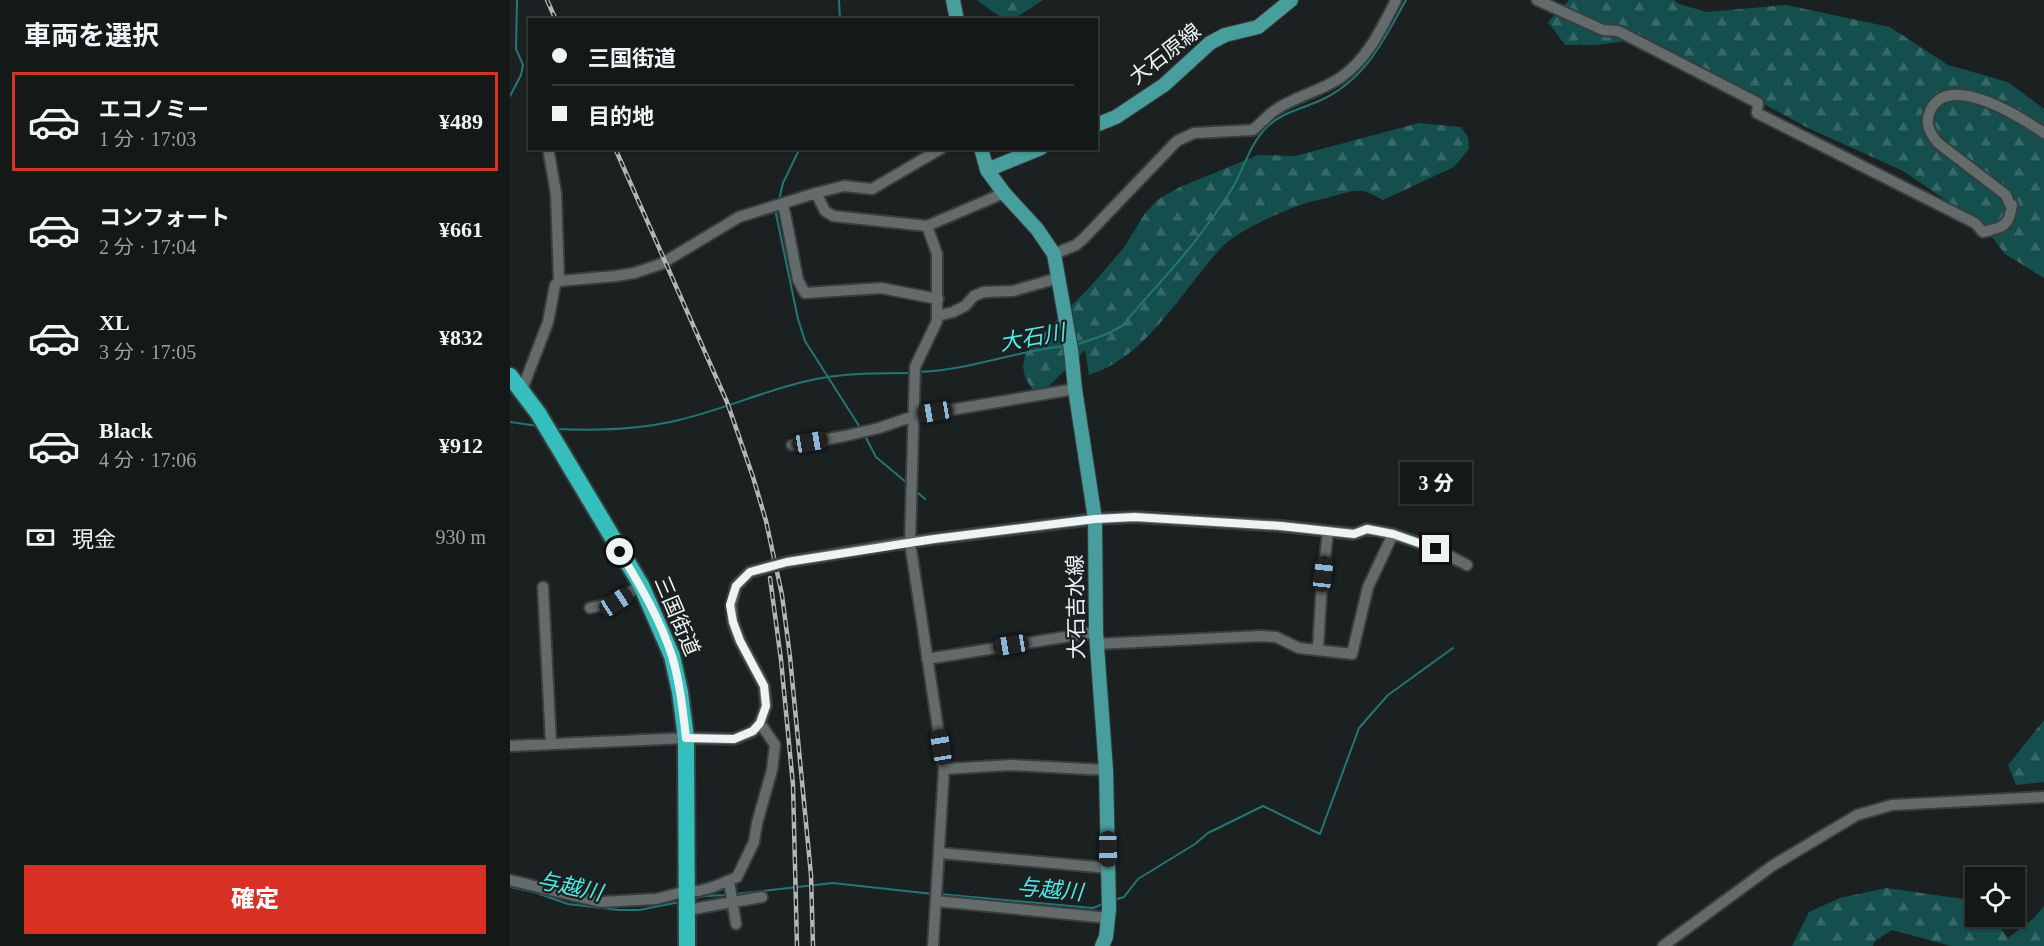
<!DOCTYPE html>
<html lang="ja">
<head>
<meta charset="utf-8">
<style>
	:root { --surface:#141918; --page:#1d2221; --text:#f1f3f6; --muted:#9da0a2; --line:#333837; --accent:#d93025 }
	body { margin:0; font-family:"Times New Roman","Noto Sans JP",serif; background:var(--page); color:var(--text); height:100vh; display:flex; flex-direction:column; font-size:22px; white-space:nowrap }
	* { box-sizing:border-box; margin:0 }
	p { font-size:20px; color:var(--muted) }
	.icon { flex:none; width:33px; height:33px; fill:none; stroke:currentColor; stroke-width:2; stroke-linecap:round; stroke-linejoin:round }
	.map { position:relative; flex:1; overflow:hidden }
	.side { display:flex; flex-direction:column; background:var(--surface); width:510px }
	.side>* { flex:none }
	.banner { position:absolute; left:18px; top:18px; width:570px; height:132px; border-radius:0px; box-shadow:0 2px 4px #0004,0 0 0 2px var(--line); display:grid; align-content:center; height:132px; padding:0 24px; background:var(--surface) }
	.buttons { position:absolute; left:1455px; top:867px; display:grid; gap:12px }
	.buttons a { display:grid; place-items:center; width:60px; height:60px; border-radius:0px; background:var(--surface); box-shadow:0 2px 4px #0004,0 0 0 2px var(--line); font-size:30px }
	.end { position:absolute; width:27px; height:27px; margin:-14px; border:8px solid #eef3f3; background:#111; box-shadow:0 0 0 3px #111 }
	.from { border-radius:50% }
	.bubble { position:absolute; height:42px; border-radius:0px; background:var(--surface); box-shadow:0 2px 4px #0004,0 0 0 2px var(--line); font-size:20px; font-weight:800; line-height:42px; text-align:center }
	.car { position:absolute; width:18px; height:36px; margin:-18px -9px; border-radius:8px; box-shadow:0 0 4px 2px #0007; background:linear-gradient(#222 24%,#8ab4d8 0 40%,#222 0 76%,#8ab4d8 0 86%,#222 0) }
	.banner b { display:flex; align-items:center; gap:21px; height:57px; font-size:22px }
	.banner b+b { border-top:2px solid var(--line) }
	.banner i { width:15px; height:15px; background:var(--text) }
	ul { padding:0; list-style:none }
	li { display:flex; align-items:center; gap:18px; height:99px; margin:0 12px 9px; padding:0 12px; border:3px solid transparent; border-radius:0px }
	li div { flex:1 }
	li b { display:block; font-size:22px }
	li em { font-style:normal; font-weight:800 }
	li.active { border-color:var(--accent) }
	li>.icon { width:54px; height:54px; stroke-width:1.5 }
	h2 { padding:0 24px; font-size:27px; line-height:72px }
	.pay { display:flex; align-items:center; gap:15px; height:66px; padding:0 24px; font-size:22px }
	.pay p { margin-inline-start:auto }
	.action { display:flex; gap:12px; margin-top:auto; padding:12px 24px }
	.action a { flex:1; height:69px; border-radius:0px; background:var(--accent); color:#fff; font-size:24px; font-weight:800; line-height:69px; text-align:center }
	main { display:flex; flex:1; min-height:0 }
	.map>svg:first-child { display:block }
	.forest { fill:url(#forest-firs) }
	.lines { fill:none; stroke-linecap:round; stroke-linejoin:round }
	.stream { stroke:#237675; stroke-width:2 }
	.minor-casing { stroke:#383d3d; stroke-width:14 }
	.major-casing { stroke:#383d3d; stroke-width:16 }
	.highway-casing { stroke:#383d3d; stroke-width:20 }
	.minor { stroke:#636c6b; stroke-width:10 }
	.major { stroke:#479e9c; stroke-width:14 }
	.highway { stroke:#34bfbd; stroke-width:16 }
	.rail-casing { stroke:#b1b7b6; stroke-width:4.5 }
	.rail { stroke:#1a2120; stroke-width:2; stroke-dasharray:7; stroke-linecap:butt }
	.minor-bridge-casing { stroke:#383d3d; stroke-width:14; stroke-linecap:butt }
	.minor-bridge { stroke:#636c6b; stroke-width:10 }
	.route { stroke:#eef3f3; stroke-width:8 }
	.labels { text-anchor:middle; stroke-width:4.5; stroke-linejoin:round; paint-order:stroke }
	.street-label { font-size:21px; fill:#eef3f3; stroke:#1a2120 }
	.water-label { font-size:22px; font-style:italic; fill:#52eae8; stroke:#1a2120 }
</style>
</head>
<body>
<main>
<section class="side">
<h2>車両を選択</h2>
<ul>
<li class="active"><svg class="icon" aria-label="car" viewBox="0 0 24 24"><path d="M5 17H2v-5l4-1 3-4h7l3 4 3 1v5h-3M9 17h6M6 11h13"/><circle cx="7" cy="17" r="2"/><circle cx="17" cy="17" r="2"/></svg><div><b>エコノミー</b><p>1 分 · 17:03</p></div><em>¥489</em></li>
<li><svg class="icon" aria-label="car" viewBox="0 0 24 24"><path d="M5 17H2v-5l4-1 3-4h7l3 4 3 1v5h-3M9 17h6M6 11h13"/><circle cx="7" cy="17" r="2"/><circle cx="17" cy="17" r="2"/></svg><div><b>コンフォート</b><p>2 分 · 17:04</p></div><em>¥661</em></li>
<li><svg class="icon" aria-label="car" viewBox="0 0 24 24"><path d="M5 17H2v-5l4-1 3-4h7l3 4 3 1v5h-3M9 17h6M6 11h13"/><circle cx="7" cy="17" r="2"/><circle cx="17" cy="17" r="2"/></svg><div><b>XL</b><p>3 分 · 17:05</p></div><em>¥832</em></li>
<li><svg class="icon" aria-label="car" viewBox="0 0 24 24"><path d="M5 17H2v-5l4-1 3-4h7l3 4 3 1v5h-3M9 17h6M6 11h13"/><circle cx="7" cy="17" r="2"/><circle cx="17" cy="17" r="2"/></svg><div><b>Black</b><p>4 分 · 17:06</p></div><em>¥912</em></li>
</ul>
<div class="pay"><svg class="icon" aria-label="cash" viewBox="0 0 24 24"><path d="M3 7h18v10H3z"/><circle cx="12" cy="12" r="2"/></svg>現金<p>930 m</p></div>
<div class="action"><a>確定</a></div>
</section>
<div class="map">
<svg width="1534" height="946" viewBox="0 0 1534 946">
	<defs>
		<pattern id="forest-firs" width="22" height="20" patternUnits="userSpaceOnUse" patternTransform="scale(1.5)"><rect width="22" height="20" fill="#144e4d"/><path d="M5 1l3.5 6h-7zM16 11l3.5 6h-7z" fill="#366867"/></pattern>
	</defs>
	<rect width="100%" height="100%" fill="#1a2120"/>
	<path class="forest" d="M467,0H533C497,23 503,27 467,0Z
		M1059,0H1164L1169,4L1197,12L1276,5L1380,27L1438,65L1498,82L1534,109V278L1495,254L1469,220L1440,203L1393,171L1298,128L1134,39L1087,45H1055L1038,22Z
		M909,123L951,127L958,137L959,149L944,167L873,200C867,197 859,192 852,191C843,189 822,197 812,199C786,204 731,228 713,246C673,288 638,357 579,375L575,350L529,396L522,389L515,377L513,367L515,355L527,340L580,287L615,246L634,215L647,200L670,187L748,155L785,156Z
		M1534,720V782L1506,785L1498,765Z
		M1376,888L1461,900L1465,903L1466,916L1482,917L1498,938L1524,918L1534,906V946H1441L1382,930L1365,941L1363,946H1282L1299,912L1330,898Z"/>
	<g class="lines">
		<path class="stream" d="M329,0L330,20
			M0,96L11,75L13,65L6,49L7,0
			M269,200L273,183L290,148
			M267,209L266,214L288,319L295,341L351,429
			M566,345L597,334L612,326C643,289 678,254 705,214C711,205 718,196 723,187C734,168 740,144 756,128C770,113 791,109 809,101C855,80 873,42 896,0
			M407,372C457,371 505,351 555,346
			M0,422L28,426
			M46,429C88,431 128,430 169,420C212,410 253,391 297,381C331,373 366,373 402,373
			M354,434L366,457L397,483
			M406,491L415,499
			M0,887L24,892L58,904L109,910H129L170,902
			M226,894L323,883L423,894
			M429,894L583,908L593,904
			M185,898L195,896L218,895
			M604,900L614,897L628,879L685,844L698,833L753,806L810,834L849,728L878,695L943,648"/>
		<defs>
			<path id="minor" d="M1027,0L1093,30L1108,31L1248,103L1247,113L1465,223L1473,232C1493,227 1499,227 1502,205L1499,203L1496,195L1428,143C1419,132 1414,122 1421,109C1441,72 1512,118 1534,133
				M38,148L46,193L49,281
				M306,193L315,211L323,216L417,226L494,193
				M273,203L288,280L295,293L371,288L428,299
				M417,226L427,254V321L405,367L400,542L434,769L423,946
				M544,254L566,245L574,238L667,141L684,133L743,130C750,124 756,117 764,111C783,97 809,92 830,78C857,60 872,28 886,0
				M427,316L443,312L455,306L464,296L474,292L503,291L548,278
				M12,390L38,322L45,285L49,281L106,276L124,273L151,264L229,217L306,193L334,186L362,189L432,148
				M282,445L335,436L369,428L404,416L565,389
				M277,562L400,542L585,519L625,517L771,526L844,534L857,529L883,534L926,549L957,565
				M33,587L41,744
				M80,608L106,602L131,585
				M586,644L751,636L766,637L789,648L842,654L858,587L883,534
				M808,649L811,596L818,531
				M417,659L586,632
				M0,746L176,738L224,739L243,731L250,723L256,706L254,686L230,641L223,622L221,605L226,586L240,572
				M434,769L501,765L596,770
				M429,853L598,868
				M0,880L90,902L146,899L177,891H189L203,887L227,877L244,842L247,823L262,770L265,745L250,723
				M219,881L226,924
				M426,901L599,918
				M177,910L252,897
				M1153,946L1262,866L1347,815L1382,805L1534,797"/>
			<path id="major" d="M443,0L447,20
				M586,125L606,117L654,85L700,43L715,35L748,27L781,0
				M471,148L477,170L494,193L527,229L544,254L561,350L565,389L585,519L586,632L596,770L599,909L596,937L592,946
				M477,170L531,148"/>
			<path id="highway" d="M0,376L28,413L131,585L162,656L170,692L176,738L177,946"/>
		</defs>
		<use href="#minor" class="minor-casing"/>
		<use href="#major" class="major-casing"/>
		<use href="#highway" class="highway-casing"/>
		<use href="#minor" class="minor"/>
		<use href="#major" class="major"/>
		<use href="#highway" class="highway"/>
		<defs>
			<path id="rail" d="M37,0L46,20
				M105,148L217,402L243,477L256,521L272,595L280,657L301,875L303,946
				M260,578L271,660L283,785L287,946"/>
		</defs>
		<use href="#rail" class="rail-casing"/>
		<use href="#rail" class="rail"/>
		<defs>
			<path id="minor-bridge" d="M240,572L277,562"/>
		</defs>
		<use href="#minor-bridge" class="minor-bridge-casing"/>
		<use href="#minor-bridge" class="minor-bridge"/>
	</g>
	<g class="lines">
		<path class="route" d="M110,552C130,585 150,619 162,656C170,683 173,711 176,738L224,739L243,731L250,723L256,706L254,686L230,641L223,622L220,605L226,586L240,572L277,562L424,539L585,519L625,517L771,526L844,534L857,529L883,534L926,549"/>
	</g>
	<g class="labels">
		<g class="street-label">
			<text transform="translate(655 54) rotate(-38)" y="7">大石原線</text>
			<text transform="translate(566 607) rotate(-91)" y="7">大石吉水線</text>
			<text transform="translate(167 616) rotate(67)" y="7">三国街道</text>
		</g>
		<g class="water-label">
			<text transform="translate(522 337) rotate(-10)" y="8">大石川</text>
			<text transform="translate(60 886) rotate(12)" y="8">与越川</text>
			<text transform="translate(540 889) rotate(5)" y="8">与越川</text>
		</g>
	</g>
</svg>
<div class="buttons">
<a><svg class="icon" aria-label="locate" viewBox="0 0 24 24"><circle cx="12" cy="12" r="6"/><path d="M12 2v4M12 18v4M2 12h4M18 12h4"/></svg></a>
</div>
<i class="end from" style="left:110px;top:552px"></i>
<i class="end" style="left:926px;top:549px"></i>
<div class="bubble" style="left:890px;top:462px;width:72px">3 分</div>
<i class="car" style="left:425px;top:412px;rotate:260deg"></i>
<i class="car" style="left:300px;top:442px;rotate:80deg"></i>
<i class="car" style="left:813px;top:574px;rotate:7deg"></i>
<i class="car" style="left:106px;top:602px;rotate:57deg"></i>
<i class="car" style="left:501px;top:645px;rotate:261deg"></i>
<i class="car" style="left:431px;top:747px;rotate:351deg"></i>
<i class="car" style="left:598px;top:849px;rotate:179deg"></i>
<div class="banner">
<b><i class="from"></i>三国街道</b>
<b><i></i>目的地</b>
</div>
</div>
</main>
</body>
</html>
